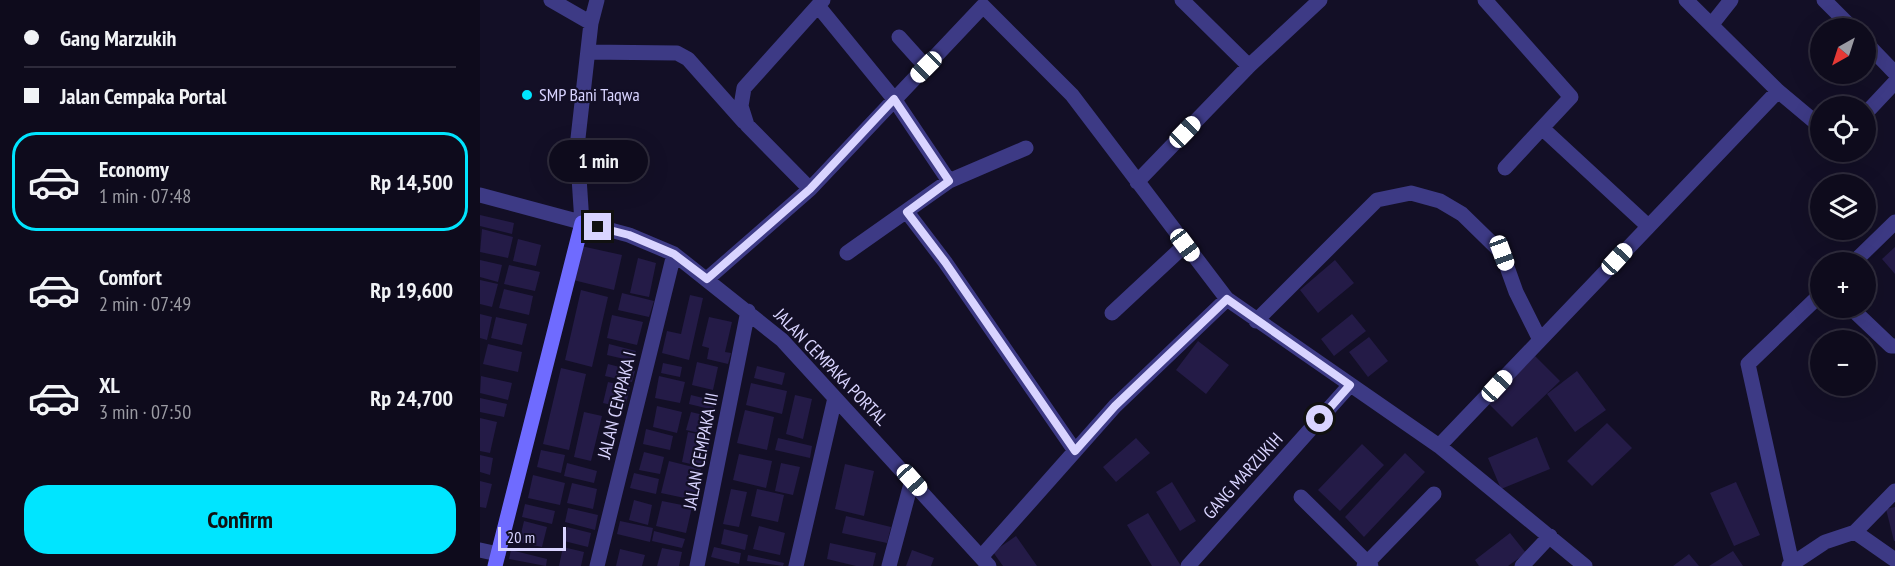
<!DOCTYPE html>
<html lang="en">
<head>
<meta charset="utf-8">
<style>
	:root { --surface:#0e0b1c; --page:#171425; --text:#f1f3f6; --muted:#9b9ba3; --line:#2e2b3b; --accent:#00e5ff }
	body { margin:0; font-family:"PT Sans Narrow",sans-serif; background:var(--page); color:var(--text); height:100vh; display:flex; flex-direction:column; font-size:22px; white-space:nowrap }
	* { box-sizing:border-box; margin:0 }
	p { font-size:20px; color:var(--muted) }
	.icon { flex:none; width:33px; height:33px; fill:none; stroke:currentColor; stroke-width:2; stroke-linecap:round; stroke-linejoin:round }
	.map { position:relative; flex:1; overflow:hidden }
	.drawer { display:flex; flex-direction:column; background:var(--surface); width:480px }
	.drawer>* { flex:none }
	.banner { display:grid; align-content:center; height:132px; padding:0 24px; background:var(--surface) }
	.needle { width:39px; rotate:219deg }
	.fabs { position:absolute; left:1330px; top:18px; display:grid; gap:12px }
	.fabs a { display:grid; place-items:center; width:66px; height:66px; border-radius:50%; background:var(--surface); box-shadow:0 6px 24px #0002,0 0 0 2px var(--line); font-size:30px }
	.scale { position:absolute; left:18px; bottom:15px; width:68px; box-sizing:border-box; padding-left:6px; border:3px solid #d9d4ff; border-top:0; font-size:16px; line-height:21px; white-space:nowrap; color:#d9d4ff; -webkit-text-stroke:4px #130f26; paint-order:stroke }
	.end { position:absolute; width:27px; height:27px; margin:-14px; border:8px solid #d9d4ff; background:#111; box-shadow:0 0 0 3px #111 }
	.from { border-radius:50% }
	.bubble { position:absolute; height:42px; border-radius:21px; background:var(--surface); box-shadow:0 6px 24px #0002,0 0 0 2px var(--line); font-size:20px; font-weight:700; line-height:42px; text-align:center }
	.car { position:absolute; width:18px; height:36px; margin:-18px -9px; border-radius:8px; box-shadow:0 0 4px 2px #0007; background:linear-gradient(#fff 24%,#345 0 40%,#fff 0 76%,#345 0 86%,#fff 0) }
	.banner b { display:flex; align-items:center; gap:21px; height:57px; font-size:22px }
	.banner b+b { border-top:2px solid var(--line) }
	.banner i { width:15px; height:15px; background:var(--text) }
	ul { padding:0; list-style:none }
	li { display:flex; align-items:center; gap:18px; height:99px; margin:0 12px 9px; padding:0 12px; border:3px solid transparent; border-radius:24px }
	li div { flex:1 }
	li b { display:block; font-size:22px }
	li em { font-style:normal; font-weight:700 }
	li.on { border-color:var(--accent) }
	li>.icon { width:54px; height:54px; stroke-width:1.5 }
	.action { display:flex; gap:12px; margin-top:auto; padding:12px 24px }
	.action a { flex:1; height:69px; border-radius:24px; background:var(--accent); color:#111; font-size:24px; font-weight:700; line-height:69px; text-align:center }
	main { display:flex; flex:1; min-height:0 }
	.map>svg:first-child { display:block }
	.building { fill:#241b47 }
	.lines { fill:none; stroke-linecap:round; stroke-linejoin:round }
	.street { stroke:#3d3a85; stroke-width:15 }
	.secondary { stroke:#6f6bff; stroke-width:15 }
	.route { stroke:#d9d4ff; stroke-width:8 }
	.poi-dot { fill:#00e5ff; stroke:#130f26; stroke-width:2 }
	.labels { text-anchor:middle; stroke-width:4.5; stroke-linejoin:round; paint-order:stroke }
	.poi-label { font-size:18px; fill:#d9d4ff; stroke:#130f26; text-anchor:start }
	.street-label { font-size:18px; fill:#d9d4ff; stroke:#130f26 }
</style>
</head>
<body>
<main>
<section class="drawer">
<div class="banner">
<b><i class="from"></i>Gang Marzukih</b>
<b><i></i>Jalan Cempaka Portal</b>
</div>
<ul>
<li class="on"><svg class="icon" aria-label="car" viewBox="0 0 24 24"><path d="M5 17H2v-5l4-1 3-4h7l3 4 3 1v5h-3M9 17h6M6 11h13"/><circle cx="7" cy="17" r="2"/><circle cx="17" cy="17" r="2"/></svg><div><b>Economy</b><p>1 min · 07:48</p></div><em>Rp 14,500</em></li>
<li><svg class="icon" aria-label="car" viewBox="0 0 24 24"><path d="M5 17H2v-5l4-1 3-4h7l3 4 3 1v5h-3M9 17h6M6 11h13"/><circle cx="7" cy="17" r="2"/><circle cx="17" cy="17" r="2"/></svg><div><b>Comfort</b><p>2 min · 07:49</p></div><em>Rp 19,600</em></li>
<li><svg class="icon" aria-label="car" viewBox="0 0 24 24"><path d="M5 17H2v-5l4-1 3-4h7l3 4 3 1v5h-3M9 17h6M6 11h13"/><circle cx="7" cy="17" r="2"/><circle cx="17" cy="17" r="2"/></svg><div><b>XL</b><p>3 min · 07:50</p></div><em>Rp 24,700</em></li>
</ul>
<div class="action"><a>Confirm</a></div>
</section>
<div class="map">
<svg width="1415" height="566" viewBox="0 0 1415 566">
	<rect width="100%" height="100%" fill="#130f26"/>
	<path class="building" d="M0,215L34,223L32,234L0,226Z
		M2,229L33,237L28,258L0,252Z
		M38,239L61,245L56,266L33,261Z
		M101,246L142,255L134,290L93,280Z
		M1415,247V274L1402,259Z
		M158,258L176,263L169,297L150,293Z
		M0,260L22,265L18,282L0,277Z
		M855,260L874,283L838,313L820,290Z
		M29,265L60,272L55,291L24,284Z
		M0,280L18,284L12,307L0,304Z
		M24,289L53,296L49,315L19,308Z
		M101,290L128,297L112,367L85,360Z
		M142,293L174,301L169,317L138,310Z
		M210,295L223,298L209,360L182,353L187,331L201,334Z
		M0,314L12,317L7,340L0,338Z
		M872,314L886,331L854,356L841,339Z
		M132,315L163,322L157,345L127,338Z
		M16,317L47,324L42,345L11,338Z
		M229,317L252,322L245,352L251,353L248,364L227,359L229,348L222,346Z
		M889,337L908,361L888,377L869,352Z
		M718,341L749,365L726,394L696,370Z
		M8,344L42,352L38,372L3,364Z
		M129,344L156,351L153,361L127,355Z
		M1055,356L1080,381L1032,427L1008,403Z
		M217,362L238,367L233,390L212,385Z
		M183,363L202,367L200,377L181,373Z
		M128,364L155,371L152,382L125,376Z
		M277,366L305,373L302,385L274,378Z
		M81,368L106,374L89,450L63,444Z
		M1097,371L1126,410L1095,432L1067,394Z
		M1,376L32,383L28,400L0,393Z
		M179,376L205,382L200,403L175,398Z
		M128,382L150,387L145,408L123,403Z
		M271,383L307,391L302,414L266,405Z
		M211,395L235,401L234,410L209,404Z
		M315,395L332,399L323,439L306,434Z
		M0,398L27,404L24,417L0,412Z
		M177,406L202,412L197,433L173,427Z
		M265,410L294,417L287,450L257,443Z
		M104,412L122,416L111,461L94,457Z
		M211,412L232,417L228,435L206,430Z
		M0,418L17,422L10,453L0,451Z
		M1127,423L1152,448L1112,486L1087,461Z
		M166,429L193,436L190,450L163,444Z
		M208,432L231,437L224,467L202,462Z
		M1057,437L1070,469L1021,489L1008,458Z
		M298,438L332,446L330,458L295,450Z
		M656,438L670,453L636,482L623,467Z
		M882,444L904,465L860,511L838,490Z
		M61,450L85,455L81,473L57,467Z
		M164,452L184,457L180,474L159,470Z
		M925,453L945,472L884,537L865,517Z
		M259,454L292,461L286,488L253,480Z
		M0,455L13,458L10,475L0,472Z
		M189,461L221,469L214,500L181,493Z
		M87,463L117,471L114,483L84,476Z
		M301,463L320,467L313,495L295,491Z
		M365,464L394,471L384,516L355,509Z
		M154,473L179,479L176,494L150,488Z
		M53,475L85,483L80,505L48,498Z
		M0,481L12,484L6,508L0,507Z
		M692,482L716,521L700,531L676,492Z
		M1256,482L1280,535L1254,546L1230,493Z
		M92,483L117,489L113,509L87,503Z
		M251,489L267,492L259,527L243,524Z
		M277,489L304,495L298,522L271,516Z
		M154,500L172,505L168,525L149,520Z
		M182,501L212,507L206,533L176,526Z
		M45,504L75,511L72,524L42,517Z
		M1415,507V541H1414L1406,509Z
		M88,508L118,515L115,530L85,522Z
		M668,513L701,566H672L647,525Z
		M366,516L411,527L407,543L362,533Z
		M44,521L67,527L62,547L39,542Z
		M140,521L173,528L170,542L137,534Z
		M279,526L305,533L300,555L273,549Z
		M87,527L111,533L108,547L84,541Z
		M244,529L268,535L265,550L241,544Z
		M174,531L205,539L202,548L172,541Z
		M1030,533L1046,553L1028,566H999L995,560Z
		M536,536L557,566H523L513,552Z
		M350,543L396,553L393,566H376L347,559Z
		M83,547L104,552L101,566H79Z
		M234,547L261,553L259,564L231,557Z
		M182,548L202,552L199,566H177Z
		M140,549L165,555L162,566H136Z
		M31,550L67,559L66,566L29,559Z
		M432,550L454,558L451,566H426Z
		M1253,551L1263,566H1229Z
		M1209,554L1219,566H1193Z
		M268,555L304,563L303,566L267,561Z"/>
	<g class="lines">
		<path class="street" d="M71,0L111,23
			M702,0L769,66
			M1005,0L1091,97L1062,128
			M1206,0L1298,91L1341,127
			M1344,0L1372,28
			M338,6L414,99L469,181
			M1232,24L1251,0
			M419,37L446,67
			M1386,43L1415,73
			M108,52L197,53L208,59L264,122
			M1386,113L1415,82
			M1025,168L1062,128L1168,226
			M657,182L769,66L840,0
			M330,189L267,125L261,106L264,88L343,0
			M0,195L149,235L194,254L302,340L509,566
			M427,212L465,262L595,451
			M102,223L97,147L111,23L117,0
			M367,253L469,181L546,148
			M1374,262L1415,222
			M227,279L330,189L503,6L592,95L747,299L959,446L1105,566
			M1371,308L1411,346H1415
			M632,313L705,245
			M776,321L897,200L931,193L960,201L982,214L1022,253L1036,292L1060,340
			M959,446L1298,91
			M821,497L891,566
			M1375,532L1415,491
			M0,550L18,554
			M501,557L635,406L747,299
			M1312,564L1268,364L1341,294
			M117,566L194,254
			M217,566L268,311
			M316,566L355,398
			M409,566L432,480
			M708,566L870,385
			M884,566L954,494
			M1042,566L1070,536
			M1309,566L1345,542L1375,532L1415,560"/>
		<path class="secondary" d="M15,566L102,223"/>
	</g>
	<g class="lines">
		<path class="route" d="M118,227L149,235L194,254L227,279L330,189L414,99L469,181L427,212L465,262L595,451L635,406L747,299L870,385L840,419"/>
	</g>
	<circle class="poi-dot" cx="47" cy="95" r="6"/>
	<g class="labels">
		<g class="poi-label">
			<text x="59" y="101">SMP Bani Taqwa</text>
		</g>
		<g class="street-label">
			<text transform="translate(351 367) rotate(46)" y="6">JALAN CEMPAKA PORTAL</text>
			<text transform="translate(137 405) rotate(-76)" y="6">JALAN CEMPAKA I</text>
			<text transform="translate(221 451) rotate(-79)" y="6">JALAN CEMPAKA III</text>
			<text transform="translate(763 476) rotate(-48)" y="6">GANG MARZUKIH</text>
		</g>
	</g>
</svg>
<div class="fabs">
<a><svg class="needle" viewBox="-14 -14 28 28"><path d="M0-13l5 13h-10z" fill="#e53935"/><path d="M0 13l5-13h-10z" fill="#9b9ba3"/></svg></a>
<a><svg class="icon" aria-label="locate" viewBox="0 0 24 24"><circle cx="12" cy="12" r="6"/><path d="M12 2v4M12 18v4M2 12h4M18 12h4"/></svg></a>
<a><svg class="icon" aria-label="layers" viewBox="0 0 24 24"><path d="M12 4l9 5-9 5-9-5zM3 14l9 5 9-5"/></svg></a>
<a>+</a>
<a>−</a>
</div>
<div class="scale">20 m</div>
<i class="end from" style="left:840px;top:419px"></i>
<i class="end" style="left:118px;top:227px"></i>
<div class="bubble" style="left:69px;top:140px;width:99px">1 min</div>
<i class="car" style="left:446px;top:67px;rotate:225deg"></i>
<i class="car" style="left:705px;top:132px;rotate:44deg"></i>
<i class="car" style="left:705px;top:245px;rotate:143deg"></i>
<i class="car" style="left:1022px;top:253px;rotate:160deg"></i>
<i class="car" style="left:1137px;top:259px;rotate:43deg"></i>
<i class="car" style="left:1017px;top:386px;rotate:43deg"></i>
<i class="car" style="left:432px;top:480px;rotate:138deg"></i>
</div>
</main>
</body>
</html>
